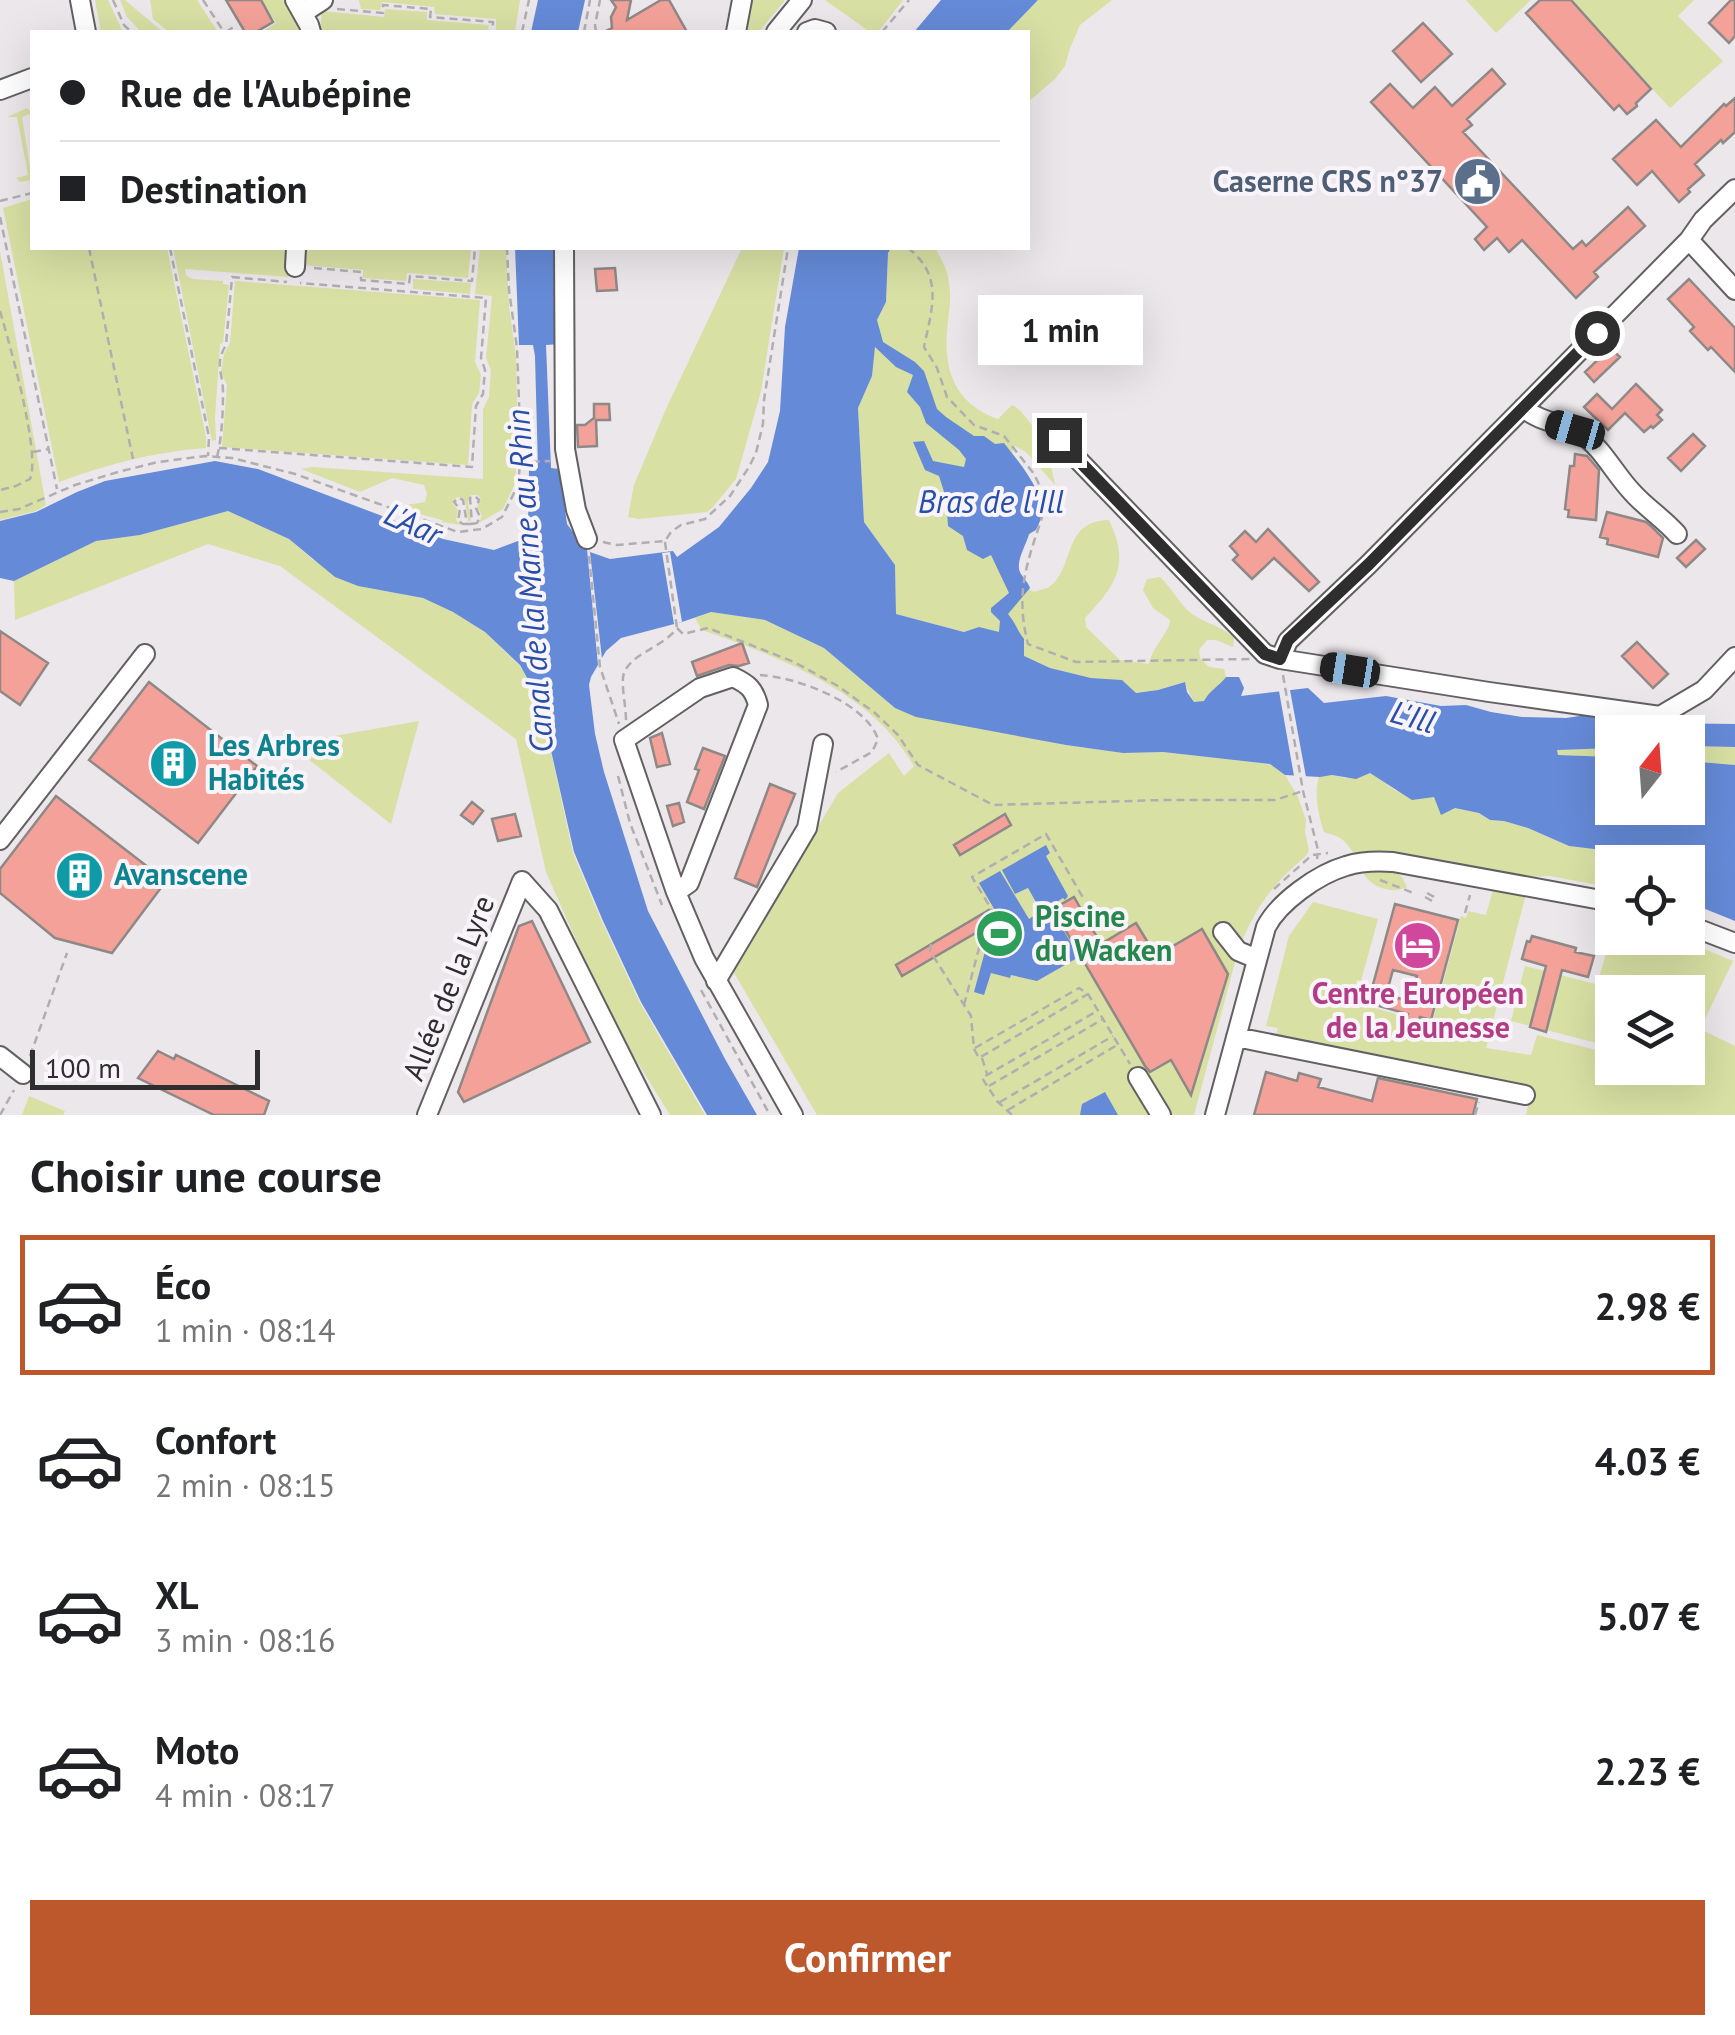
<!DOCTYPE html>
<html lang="fr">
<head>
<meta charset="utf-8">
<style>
	:root { --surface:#fff; --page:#f2f2f2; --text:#202124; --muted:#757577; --line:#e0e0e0; --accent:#bd572c }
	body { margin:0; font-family:"PT Sans",sans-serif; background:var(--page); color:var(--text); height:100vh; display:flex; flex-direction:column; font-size:38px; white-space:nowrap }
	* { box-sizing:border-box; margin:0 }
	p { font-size:32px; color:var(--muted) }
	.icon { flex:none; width:55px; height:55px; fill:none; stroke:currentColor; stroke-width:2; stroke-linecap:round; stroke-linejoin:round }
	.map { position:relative; height:1115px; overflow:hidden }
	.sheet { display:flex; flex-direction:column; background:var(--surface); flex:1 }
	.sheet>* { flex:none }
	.guide { position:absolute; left:30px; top:30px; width:1000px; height:220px; border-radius:0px; box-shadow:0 10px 40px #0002; display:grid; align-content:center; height:220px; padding:0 30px; background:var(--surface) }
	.needle { width:65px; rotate:17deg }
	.fabs { position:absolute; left:1595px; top:715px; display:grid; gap:20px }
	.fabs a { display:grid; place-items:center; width:110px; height:110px; border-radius:0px; background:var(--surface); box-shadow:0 10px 40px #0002; font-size:50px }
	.scale { position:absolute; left:30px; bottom:25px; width:230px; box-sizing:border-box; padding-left:10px; border:5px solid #2f2e2f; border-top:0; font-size:28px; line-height:35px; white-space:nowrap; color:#2f2e2f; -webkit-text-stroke:8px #f8f4f9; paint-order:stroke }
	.end { position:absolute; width:45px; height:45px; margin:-22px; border:12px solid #2f2e2f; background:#fff; box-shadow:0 0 0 5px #fff }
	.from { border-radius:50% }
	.bubble { position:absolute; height:70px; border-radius:0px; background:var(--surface); box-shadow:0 10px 40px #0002; font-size:32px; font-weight:700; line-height:70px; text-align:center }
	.car { position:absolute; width:30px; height:60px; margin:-30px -15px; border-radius:12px; box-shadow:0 0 8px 2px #0007; background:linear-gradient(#222 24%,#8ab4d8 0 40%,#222 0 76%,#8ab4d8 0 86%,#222 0) }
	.guide b { display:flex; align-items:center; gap:35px; height:95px; font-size:38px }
	.guide b+b { border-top:2px solid var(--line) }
	.guide i { width:25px; height:25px; background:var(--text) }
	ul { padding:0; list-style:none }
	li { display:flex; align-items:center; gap:30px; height:140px; margin:0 20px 15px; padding:0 10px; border:5px solid transparent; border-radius:0px }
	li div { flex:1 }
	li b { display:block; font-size:38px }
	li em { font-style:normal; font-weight:700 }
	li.selected { border-color:var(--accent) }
	li>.icon { width:90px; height:90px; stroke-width:1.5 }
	h2 { padding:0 30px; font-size:45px; line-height:120px }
	.cta { display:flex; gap:20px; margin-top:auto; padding:20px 30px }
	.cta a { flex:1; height:115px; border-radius:0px; background:var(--accent); color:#fff; font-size:40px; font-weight:700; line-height:115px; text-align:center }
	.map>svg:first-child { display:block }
	.green { fill:#d8e0a4 }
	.water { fill:#658ad7; fill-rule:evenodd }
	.pier { fill:#ebe7eb }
	.building { fill:#f4a299; stroke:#8e8887; stroke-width:2.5; fill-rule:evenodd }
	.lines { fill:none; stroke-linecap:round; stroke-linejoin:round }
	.minor-casing { stroke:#636063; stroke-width:22 }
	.path { stroke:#b1aeb1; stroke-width:2.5; stroke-dasharray:8 5; stroke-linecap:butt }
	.minor { stroke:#fff; stroke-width:18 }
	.route { stroke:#2f2e2f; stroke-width:12 }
	.labels { text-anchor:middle; stroke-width:8; stroke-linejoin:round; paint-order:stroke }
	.service-label { font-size:30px; font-weight:bold; fill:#4e5e75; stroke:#f8f4f9; text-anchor:end }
	.culture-label { font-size:30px; font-weight:bold; fill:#0d838f; stroke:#f8f4f9; text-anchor:start }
	.leisure-label { font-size:30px; font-weight:bold; fill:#27864d; stroke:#f8f4f9; text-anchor:start }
	.street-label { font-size:30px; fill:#2f2e2f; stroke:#f8f4f9 }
	.hotel-label { font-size:30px; font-weight:bold; fill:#b23c85; stroke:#f8f4f9 }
	.water-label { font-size:32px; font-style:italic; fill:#274ea9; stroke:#f8f4f9 }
</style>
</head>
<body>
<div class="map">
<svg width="1735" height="1115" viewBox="0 0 1735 1115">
	<rect width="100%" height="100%" fill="#ebe7eb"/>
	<path class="green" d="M95,0H108L123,32H101Z
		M120,0H125L163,32H141L127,17Z
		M150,0H197L218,32H169L153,19Z
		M261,0H283L303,31L262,32L276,23Z
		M359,0H520L515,32H496V19L435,14L434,7L382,2L380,10L361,9Z
		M751,0H785L759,32H745Z
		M825,0H903L878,32H870Z
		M1038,0H1112L1080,25L1070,48L1065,66L1055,79L1028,102V32H1007Z
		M1466,0H1531L1496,33Z
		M1571,0H1694L1678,16L1723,61L1670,108Z
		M385,9L427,12V20L489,25L488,32H320L322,11L384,17Z
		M27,108L32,113L22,117L32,180L20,182L16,178L28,175L17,117H7Z
		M32,199V248H167L206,437V448C154,452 107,464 59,482L3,208Z
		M173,248H290L288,277L185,269L186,275L192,279L223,281V284L229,285L223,343L220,344L215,417L216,440L212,441Z
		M303,248H471L468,278L407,273L406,281L363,278V270L302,265Z
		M480,248H506L509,307L516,356L518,454L514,486L503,509L479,523L482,515L477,507L481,499L478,495H471L468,502L471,521H468L465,500L457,497L452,503L458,510L456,520L461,525L442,522V520L402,509L407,505L425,502L427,494L424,485L392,478L360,492L301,469L312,467L483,479V409L489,397L491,370L486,358L492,296L475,294Z
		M742,248H784L761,391L736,479L713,507L707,512L639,519L628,517L634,485L666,409Z
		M891,248H935C942,260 948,270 949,284C952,300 948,316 947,332C944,374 957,404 998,419L1012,405C1034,417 1052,461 1055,485L1026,452L1013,445L1012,463L1039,521L1016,555L1020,584L1034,592C1036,591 1048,588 1049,587C1076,568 1061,521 1109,520C1130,565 1117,584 1085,618L1086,627L1120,660L1149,664C1153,645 1169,634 1170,620L1153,608L1143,590L1147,579L1160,577C1172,588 1180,605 1192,614C1206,624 1222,626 1234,638L1233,647L1216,640H1207L1199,650L1200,658L1209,667L1224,669L1226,677C1218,687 1210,690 1204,702H1194L1184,682L1158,690L1135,693L1121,680L1091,678L1050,668L1009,650L980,627L965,632L896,614L895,565L864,522L858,408L872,376L877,320L886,302L888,253Z
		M0,251L46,505L36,511L0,520Z
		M413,279L471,283L470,294L413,289Z
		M235,281L480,300L475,362L481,375L479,393L472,404L468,465L222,447L227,385L221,372L224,354L230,343Z
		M228,511L289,539L312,559L358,586L423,598L453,612L485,632L520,666L540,702L573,853L602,922L640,1003L705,1115H670L611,1019L546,872L516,739L280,566L208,544L15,620L14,581L96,541L140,535Z
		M711,612L765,620L824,648L895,708L1066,745L1123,753L1163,752L1270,764L1285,775L1298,797L1306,820L1305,832L1309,851L1305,857C1271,885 1254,910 1238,951L1194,1115H817L733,971L838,793L889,753L904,776L914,766C871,691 779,657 702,630L695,618Z
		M419,721L391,824L289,744Z
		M1688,746L1735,747V765L1688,761Z
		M1580,748H1612V757L1557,755V749Z
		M1370,772L1396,791L1434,797L1455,807L1479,813L1490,820L1504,821L1528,828L1569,846L1594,849L1605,854C1606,865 1603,875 1598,885L1550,876L1521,877L1453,864L1421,860L1387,851L1384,854L1386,865L1402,877L1407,887C1398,891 1392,891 1382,888C1357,880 1360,851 1340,838C1335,835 1329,834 1324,832C1318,814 1314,795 1319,776L1332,775L1345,778Z
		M1493,890L1526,894L1486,1048L1531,1055L1537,1035L1612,1054V1068H1688V992H1635L1598,981L1612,933V938H1678L1733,961L1700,1029L1735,1046V1115H1526L1532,1088L1421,1071L1275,1040L1278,1028L1266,1026L1289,936L1313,902L1378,919L1361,981L1357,980L1355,990L1370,995L1367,1006L1403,1016L1400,1026L1404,1027L1406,1021L1419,1025L1421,1018L1433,1020L1461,916L1466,918L1468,911L1486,915Z
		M1525,966L1627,992H1612V1047L1511,1021Z
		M29,1096L65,1111L63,1115H22Z"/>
	<path class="water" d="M538,0H585L578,32H531Z
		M941,0H1038L1007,32H914Z
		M515,248H558L560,344L546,345L551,468L559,469L567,524L583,546L590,552L610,559L673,551L677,557L719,527L751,488L768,462L780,411L785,327L799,248H891L888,253L886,302L877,320L883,342L915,362L924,371L937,409L946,417L974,436H984L995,444L1004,443C1018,461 1044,491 1042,515C1041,520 1038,525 1036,530L1029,534C1026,546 1014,563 1021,574C1024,579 1028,582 1030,588L1008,614C1015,622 1017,630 1024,639V656L1050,668L1091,678L1122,680L1136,693L1158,690L1185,682L1187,692L1194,702L1204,701C1210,690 1218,687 1226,677H1239L1244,688L1241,696L1308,688L1324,703L1386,696L1441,706L1466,705L1491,712L1522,717L1566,718L1586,715L1642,720V728L1654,729L1655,723L1735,724V747L1688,746V732H1612V748L1557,750L1558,755L1612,757V808H1688V761L1735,765V921L1688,902V862H1656L1657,860L1639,854L1637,862H1612V886L1605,882L1602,876L1606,863L1605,853L1594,849L1569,846L1528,828L1504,821L1490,820L1479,813L1455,808L1441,815L1434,797L1412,800L1370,773L1356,779L1332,775L1320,777L1285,775L1270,764L1163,752L1123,753L1066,745L916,717L895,708L824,648L765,620L711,612L682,622L621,638L606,651L591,677L589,685L595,734L604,772L648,911L725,1059L757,1115H707L641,1002L603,921L574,852L540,702L520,665L485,632L453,612L423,598L358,586L335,577L289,539L228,511L140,535L96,541L14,581L0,578V521L36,512L77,492L105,481L215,461L258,469L443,539L494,550L518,541L525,535L528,526L529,469L538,468L535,356L533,345H519ZM875,347L896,367L913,375L907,392L920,407L926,423L959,450L966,459L964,467L933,461L924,441L913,442L925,470L939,476L946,498L948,526L963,536L967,550L983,559L991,555L1009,593L991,608V612L1000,621L999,632L979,627L964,632L896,614L895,565L864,522L858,408L872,376Z
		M1046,845L1050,853L1046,856L1068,896L1065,900L1063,898L1049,907L1053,914L1057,913L1059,917L1057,919L1079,957L1037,981L1011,975L1010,978L991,973L984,995L974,992L987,944L1007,931L979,883L1000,871L1029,919L1041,911L1028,888L1015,894L1002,870Z
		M1105,1092L1118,1115H1080L1082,1104Z"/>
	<path class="pier" d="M587,549L590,552L602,659L598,665Z
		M670,552L682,622L674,624L662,553Z
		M1290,690L1306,777L1294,776L1279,691Z"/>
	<path class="building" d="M226,0H261L273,22L256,32H245Z
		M611,0H631L627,20L661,0H669L687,32H604L612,28L611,17L616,7Z
		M1540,0H1571L1651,89L1636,103L1637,106L1627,114L1619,105L1614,110L1526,13Z
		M1731,0H1735V36L1729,43L1709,23Z
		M1423,23L1452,54L1421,82L1393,51Z
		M1492,69L1505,84L1467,119L1472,125L1463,132L1573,249L1582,241L1586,246L1628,207L1645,226L1594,272L1598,277L1576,298L1522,240L1509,252L1497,238L1484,250L1475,239L1487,227L1371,102L1390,84L1413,108L1435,87L1452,106Z
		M1735,98V132L1723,143L1721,140L1695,164L1704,175L1688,189L1690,192L1679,202L1652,171L1637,185L1613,159L1656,120L1681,147L1724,104L1726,106Z
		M615,268L617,290L597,291L595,269Z
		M1689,279L1735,328V372L1711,347L1708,350L1690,331L1694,327L1668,299Z
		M1610,348L1620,357L1594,382L1585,372Z
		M1636,384L1662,410L1657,415L1662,420L1653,428L1651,426L1644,432L1625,413L1608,430L1584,407L1597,394L1612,409Z
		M594,404H609L610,420H596L597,446L578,447L577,425H585L594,418Z
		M1693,434L1705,446L1681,471L1668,458Z
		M1575,454L1587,456L1599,470L1596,520L1568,517L1569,510L1565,509L1570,466H1574Z
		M1607,512L1646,522L1652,527L1663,538L1658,557L1607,544L1608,539L1600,537Z
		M1268,529L1319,582L1309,591L1274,558L1252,579L1233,560L1238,555L1230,546L1245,531L1256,542Z
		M1696,540L1705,549L1686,567L1677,558Z
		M0,631L48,663L20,705L0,691Z
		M1637,642L1668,674L1653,688L1622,656Z
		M742,643L749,663L739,666L729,665L697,676L692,662Z
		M149,682L257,766L198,843L89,760Z
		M662,733L670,764L657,767L650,738Z
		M703,748L725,756L704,809L687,802L699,770L695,769Z
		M770,784L795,794L757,887L735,878Z
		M56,796L166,881L112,953L55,938L0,893V869Z
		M472,802L483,811L473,824L461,815Z
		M679,803L684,822L673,826L667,806Z
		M515,814L521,836L498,841L492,819Z
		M1005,814L1011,825L960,855L954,845Z
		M1074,897L1101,944L1136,923L1156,956L1202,929L1228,974L1191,1095L1171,1060L1150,1072L1145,1066L1053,909Z
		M1395,904L1458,920L1431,1020L1420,1017L1418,1024L1406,1021L1408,1014L1368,1003ZM1393,970L1417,976L1410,1001L1386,995Z
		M989,910L996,921L902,976L896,965Z
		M532,921L590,1042L464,1102L458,1092L499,980L519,926Z
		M1532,936L1576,948L1575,952L1594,956L1588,977L1562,970L1546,1032L1530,1027L1546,966L1522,959L1527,941L1530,942Z
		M158,1051L174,1059L176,1055L269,1101L264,1115H214L138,1078Z
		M1266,1072L1297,1081L1299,1073L1321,1079L1318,1087L1372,1101L1378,1078L1477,1099L1473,1115H1254Z"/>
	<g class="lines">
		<defs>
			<path id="minor" d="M80,0L86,32
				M295,0L309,25L311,32
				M303,13L323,0
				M736,32L742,0
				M776,32L802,0
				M807,32L815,29L826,32
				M0,90L32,78
				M1689,240L1735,290
				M564,248L565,449L576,510L587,539
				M295,267L296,248
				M1523,408C1545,425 1561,421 1580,433C1602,447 1614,473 1632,492C1646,508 1663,518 1677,534
				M1059,440L1265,654L1280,659L1489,692L1660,716L1704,690L1735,657
				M1280,659L1288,641L1369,564L1689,240L1703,220L1735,189
				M0,840L145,654
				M676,892L689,883L758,705C754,689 748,684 733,677L700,688L624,740L676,892L704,958L793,1115
				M1688,925L1735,943
				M1223,932L1238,951L1257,959
				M716,981L807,828L823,744
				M1236,1037L1525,1095
				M0,1056L23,1074
				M1138,1077L1161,1115
				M427,1115L522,881L548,910L651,1115
				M1215,1115L1266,927C1279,902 1318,874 1346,866C1361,861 1377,861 1393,862L1612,902"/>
		</defs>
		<use href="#minor" class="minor-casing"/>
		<path class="path" d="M113,0L124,25L131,32
			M203,0L224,32
			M337,9L383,13V5L431,9L430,17L493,22L492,32
			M226,32L235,26
			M522,32L529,0
			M584,32L590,0
			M596,32L595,25L600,0
			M882,32L909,0
			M0,201L32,193
			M0,217L57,489
			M89,248L133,459
			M170,248L209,437L208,456
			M908,248C944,276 932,308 924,347L937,368L947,397L974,425L1004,436L1034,474L1047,501C1031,555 1013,586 1028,644L1076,662L1250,659
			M314,268L361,272V280L409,284L410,276L472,281L475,248
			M0,311C9,342 41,453 30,479L16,486L0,490
			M219,448L472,467L476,406L483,394L485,370L481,358L486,298L300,283
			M33,452L49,449
			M523,454L526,455L530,462L550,461
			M217,457C222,437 223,412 223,392C223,372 214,365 226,345L232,277L287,282
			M0,512L19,509L75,485L118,472L158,462L205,456L232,458L295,474L458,532L482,529L502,517L518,485L521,454L517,348L509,290L507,248
			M467,524H463L458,521L460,509L454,502L459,498L463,500L467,524H472L470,498L475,496L479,500L476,508L480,517L477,523L472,524
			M603,542L617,545L665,541L671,532L681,525L705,519L730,496L749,467L756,453L763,424L764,400L788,248
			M665,542L677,628
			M589,556L600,667L619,724
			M677,628L683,634L708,628L794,662L838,686L875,713L898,735L918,765L993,805L1163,800H1275L1303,791
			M760,675C796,677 865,702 878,739L872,752L836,772
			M1283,675L1303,791L1318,850L1317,859
			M626,720C626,706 622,692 623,678C625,655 663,648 676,629
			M618,776L630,823L662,905
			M1380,880L1416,894
			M1274,889L1312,855L1328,853
			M1427,893L1436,898
			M1425,897L1434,902
			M1465,913L1470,895
			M931,944L930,951L971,1016L974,1049L979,1058L1088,994
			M701,990L770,1115
			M964,1005L982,937L1001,925L972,877L1046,834L1085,901
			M975,1048L1079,988L1088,994L1130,1064
			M30,1056L67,953
			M982,1058L987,1074
			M989,1086L1103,1019
			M1000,1102L1113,1036
			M1008,1110L1117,1045
			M0,1115L14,1090
			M1012,1115L997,1101L982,1078L1097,1011
			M1475,1115L1479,1102"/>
		<use href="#minor" class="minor"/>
	</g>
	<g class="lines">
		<path class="route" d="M1059,440L1265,654L1280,659L1288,640L1369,564L1597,333"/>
	</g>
	<defs>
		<symbol id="civic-disc" viewBox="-11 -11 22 22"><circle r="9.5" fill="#5c6f8a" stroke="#f8f4f9"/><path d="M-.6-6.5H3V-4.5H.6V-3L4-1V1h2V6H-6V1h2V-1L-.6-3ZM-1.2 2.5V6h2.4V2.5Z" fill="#fff"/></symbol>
		<symbol id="building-disc" viewBox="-11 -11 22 22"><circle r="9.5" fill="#0f9aa8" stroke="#f8f4f9"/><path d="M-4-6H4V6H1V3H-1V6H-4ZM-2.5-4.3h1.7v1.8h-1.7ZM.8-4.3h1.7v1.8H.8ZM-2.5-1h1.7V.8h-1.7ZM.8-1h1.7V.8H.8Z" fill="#fff"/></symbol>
		<symbol id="stadium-disc" viewBox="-11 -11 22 22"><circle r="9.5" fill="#2e9e5b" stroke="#f8f4f9"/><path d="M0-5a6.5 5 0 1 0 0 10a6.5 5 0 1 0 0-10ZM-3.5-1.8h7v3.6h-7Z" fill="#fff"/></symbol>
		<symbol id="hotel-disc" viewBox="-11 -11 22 22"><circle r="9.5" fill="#d1479c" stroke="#f8f4f9"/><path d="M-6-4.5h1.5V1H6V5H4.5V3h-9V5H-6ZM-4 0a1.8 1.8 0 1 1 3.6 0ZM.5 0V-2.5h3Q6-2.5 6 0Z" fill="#fff"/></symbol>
	</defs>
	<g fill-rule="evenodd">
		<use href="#civic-disc" x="1450" y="154" width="55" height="55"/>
		<use href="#building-disc" x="146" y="736" width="55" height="55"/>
		<use href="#building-disc" x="52" y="848" width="55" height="55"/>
		<use href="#stadium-disc" x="972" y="906" width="55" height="55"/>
		<use href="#hotel-disc" x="1390" y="918" width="55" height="55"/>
	</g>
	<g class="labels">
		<g class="service-label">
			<text x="1443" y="192">Caserne CRS n°37</text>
		</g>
		<g class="culture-label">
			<text x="208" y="756">Les Arbres<tspan x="208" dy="34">Habités</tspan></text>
			<text x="114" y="885">Avanscene</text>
		</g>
		<g class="leisure-label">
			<text x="1035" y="927">Piscine<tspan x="1035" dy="34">du Wacken</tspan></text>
		</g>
		<g class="street-label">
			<text transform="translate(449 988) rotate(-68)" y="10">Allée de la Lyre</text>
		</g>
		<g class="hotel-label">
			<text x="1418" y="1004">Centre Européen<tspan x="1418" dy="34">de la Jeunesse</tspan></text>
		</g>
		<g class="water-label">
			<text x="991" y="513">Bras de l'Ill</text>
			<text transform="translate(413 524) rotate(24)" y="11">L'Aar</text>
			<text transform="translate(530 581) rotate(-94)" y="11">Canal de la Marne au Rhin</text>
			<text transform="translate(1413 717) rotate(16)" y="11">L'Ill</text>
		</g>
	</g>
</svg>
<div class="fabs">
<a><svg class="needle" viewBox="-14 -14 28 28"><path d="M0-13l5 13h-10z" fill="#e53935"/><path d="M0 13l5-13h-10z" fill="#757577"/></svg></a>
<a><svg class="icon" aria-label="locate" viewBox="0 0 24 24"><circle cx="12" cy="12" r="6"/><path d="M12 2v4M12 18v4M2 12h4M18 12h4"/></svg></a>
<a><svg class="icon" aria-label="layers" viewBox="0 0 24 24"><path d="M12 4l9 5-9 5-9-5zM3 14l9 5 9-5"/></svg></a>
</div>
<div class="scale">100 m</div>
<i class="end from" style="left:1597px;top:333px"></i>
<i class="end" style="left:1059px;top:440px"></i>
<div class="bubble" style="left:978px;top:295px;width:165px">1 min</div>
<i class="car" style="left:1575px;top:430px;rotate:286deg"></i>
<i class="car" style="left:1350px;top:670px;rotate:279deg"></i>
<div class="guide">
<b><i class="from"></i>Rue de l'Aubépine</b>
<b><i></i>Destination</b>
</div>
</div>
<section class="sheet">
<h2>Choisir une course</h2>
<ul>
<li class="selected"><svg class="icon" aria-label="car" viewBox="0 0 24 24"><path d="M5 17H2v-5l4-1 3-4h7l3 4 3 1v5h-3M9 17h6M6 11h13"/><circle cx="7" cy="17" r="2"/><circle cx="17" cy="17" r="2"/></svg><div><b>Éco</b><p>1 min · 08:14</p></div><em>2.98 €</em></li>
<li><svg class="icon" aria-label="car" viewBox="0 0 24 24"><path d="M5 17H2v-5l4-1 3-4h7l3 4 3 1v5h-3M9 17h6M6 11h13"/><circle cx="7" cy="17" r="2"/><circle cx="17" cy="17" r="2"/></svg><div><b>Confort</b><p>2 min · 08:15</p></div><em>4.03 €</em></li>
<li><svg class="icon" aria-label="car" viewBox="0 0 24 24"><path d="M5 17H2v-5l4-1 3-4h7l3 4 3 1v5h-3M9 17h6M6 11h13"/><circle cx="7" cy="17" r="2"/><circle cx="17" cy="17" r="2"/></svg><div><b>XL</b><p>3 min · 08:16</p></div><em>5.07 €</em></li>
<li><svg class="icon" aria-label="car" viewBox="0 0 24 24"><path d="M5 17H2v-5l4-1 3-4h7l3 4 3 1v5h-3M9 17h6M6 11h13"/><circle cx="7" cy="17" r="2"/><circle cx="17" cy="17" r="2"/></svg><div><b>Moto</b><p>4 min · 08:17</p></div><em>2.23 €</em></li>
</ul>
<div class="cta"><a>Confirmer</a></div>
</section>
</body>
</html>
